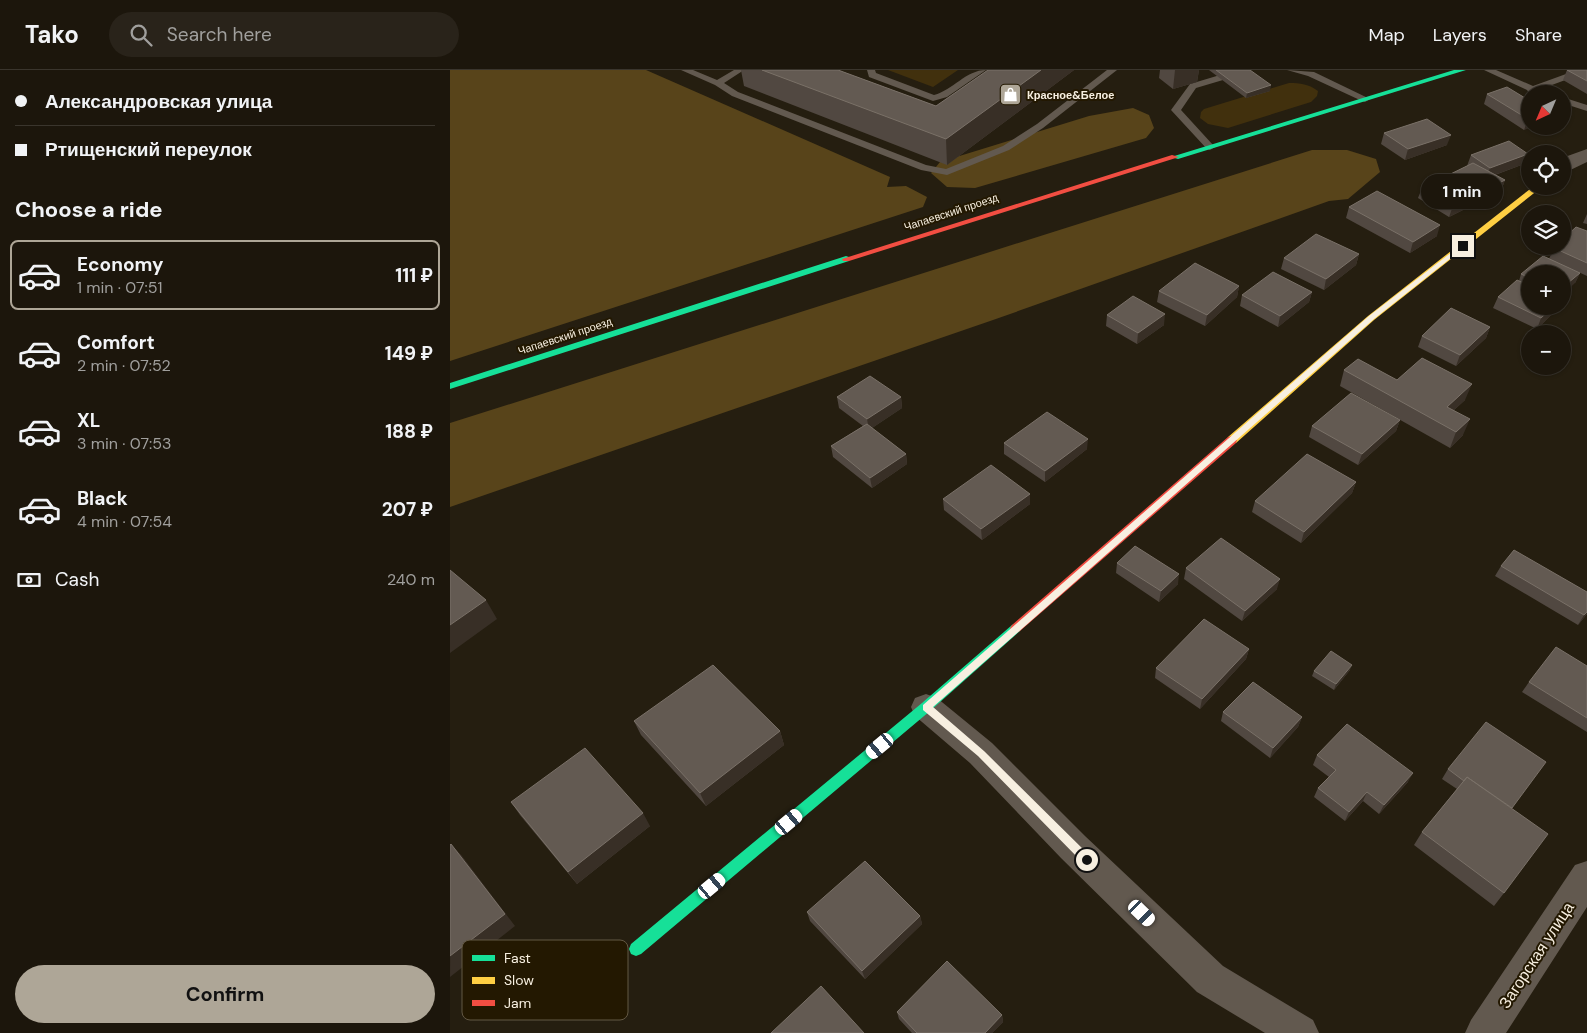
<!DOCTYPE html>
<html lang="en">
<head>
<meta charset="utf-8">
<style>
	:root { --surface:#1c160c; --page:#29231a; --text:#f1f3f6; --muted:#a09f9d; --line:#3a352d; --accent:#aea697 }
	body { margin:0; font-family:"DM Sans",sans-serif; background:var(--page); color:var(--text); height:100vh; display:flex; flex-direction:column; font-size:19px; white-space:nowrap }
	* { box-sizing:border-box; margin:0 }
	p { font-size:16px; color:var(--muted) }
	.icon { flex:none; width:28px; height:28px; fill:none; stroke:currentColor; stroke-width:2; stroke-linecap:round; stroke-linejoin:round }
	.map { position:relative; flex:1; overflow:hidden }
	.sheet { display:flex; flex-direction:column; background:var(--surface); width:450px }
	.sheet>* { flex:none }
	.top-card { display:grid; align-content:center; height:110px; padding:0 15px; background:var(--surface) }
	.needle { width:32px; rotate:224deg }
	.fabs { position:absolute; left:1071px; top:15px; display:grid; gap:10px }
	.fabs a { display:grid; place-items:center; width:50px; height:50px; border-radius:50%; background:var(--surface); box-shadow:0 1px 4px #0004,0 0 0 1px var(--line); font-size:25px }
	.end { position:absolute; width:22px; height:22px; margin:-11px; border:6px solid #f7efe0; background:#111; box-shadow:0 0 0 2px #111 }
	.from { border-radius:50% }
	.bubble { position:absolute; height:35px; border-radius:18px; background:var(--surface); box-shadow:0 1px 4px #0004,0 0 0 1px var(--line); font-size:16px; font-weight:700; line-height:35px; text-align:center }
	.car { position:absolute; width:15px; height:30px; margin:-15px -8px; border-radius:6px; box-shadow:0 0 4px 1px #0007; background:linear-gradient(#fff 24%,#345 0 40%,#fff 0 76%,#345 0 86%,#fff 0) }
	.top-card b { display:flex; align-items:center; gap:18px; height:48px; font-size:19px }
	.top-card b+b { border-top:1px solid var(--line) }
	.top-card i { width:12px; height:12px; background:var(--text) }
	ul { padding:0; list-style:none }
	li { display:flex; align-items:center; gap:15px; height:70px; margin:0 10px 8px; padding:0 5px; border:2px solid transparent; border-radius:8px }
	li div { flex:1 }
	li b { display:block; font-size:19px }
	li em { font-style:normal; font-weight:700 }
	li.current { border-color:var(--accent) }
	li>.icon { width:45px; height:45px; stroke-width:1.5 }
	h2 { padding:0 15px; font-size:22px; line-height:60px }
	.pay { display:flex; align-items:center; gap:12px; height:55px; padding:0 15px; font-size:19px }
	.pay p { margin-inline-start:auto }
	.action { display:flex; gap:10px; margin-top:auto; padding:10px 15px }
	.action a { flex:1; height:58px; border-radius:30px; background:var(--accent); color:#111; font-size:20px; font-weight:700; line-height:58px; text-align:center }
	header { display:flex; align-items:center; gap:30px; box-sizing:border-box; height:70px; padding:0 25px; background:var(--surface); border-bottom:1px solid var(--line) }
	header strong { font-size:24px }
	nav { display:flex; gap:28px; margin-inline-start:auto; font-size:18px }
	.search { width:350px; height:45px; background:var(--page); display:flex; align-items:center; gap:12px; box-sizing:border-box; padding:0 18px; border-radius:28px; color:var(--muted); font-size:19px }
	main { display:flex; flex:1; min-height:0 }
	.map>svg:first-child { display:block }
	.green { fill:#41300d }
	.forest { fill:#58441a }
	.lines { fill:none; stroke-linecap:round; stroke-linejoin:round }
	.lane { fill:#62594f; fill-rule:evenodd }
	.street { fill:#62594f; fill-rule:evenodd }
	.fast { fill:#16e098; fill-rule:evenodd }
	.slow { fill:#ffcf43; fill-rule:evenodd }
	.jam { fill:#f24e42; fill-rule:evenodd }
	.wall { fill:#514841 }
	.shaded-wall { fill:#382f26 }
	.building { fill:#635a52; stroke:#7a7168 }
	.route { fill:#f7efe0 }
	.labels { text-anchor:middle; stroke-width:4; stroke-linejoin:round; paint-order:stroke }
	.far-poi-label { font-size:11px; font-weight:bold; fill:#f7efe0; stroke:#231801; text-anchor:start }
	.far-street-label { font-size:11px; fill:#f7efe0; stroke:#231801 }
	.near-street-label { font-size:16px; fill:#f7efe0; stroke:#231801 }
	.key { fill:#231801; stroke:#635844; stroke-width:1 }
	.key-label { font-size:14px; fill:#f7efe0 }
</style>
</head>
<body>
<header>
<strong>Tako</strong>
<div class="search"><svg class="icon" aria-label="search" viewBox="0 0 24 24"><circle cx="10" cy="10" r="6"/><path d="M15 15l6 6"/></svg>Search here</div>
<nav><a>Map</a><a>Layers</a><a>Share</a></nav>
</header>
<main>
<section class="sheet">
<div class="top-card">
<b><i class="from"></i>Александровская улица</b>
<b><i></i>Ртищенский переулок</b>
</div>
<h2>Choose a ride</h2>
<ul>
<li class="current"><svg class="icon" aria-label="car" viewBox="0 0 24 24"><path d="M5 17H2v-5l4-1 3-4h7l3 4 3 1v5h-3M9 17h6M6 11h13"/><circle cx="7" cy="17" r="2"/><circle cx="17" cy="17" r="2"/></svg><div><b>Economy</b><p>1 min · 07:51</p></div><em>111 ₽</em></li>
<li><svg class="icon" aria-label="car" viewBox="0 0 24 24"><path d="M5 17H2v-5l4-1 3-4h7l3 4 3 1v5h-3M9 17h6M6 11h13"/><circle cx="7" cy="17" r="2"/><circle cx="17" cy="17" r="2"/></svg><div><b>Comfort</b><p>2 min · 07:52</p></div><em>149 ₽</em></li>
<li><svg class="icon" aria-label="car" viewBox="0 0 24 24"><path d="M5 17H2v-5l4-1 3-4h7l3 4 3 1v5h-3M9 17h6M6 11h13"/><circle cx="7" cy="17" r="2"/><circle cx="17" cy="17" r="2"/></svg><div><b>XL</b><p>3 min · 07:53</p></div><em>188 ₽</em></li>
<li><svg class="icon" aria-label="car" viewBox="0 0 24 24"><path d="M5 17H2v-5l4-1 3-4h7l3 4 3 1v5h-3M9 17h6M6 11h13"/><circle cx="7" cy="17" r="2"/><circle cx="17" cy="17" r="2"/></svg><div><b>Black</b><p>4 min · 07:54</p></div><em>207 ₽</em></li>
</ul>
<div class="pay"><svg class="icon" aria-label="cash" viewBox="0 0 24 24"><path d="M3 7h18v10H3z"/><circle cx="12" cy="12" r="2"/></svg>Cash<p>240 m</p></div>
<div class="action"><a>Confirm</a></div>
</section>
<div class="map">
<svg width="1137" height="963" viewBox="0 0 1137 963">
	<rect width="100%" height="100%" fill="#251e10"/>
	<path class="green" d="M438,0H508L483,17Z
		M839,13C850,13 859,14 868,21L867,26L861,32L778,58L758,54L750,48L751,42L754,39Z"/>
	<path class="forest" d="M0,0H196L440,107L437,117L456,116L477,127L473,137L0,291Z
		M683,38L699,45L704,58L696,68L525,118L497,117L481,103L490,92L639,46Z
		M862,80H897L926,89L930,102L898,129L879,131L543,250L0,437V353Z"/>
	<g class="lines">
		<path class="lane" d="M231,0H243L267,10L284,0H294L274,13L288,22L476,95L496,99L553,76L587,54L657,0H667L593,58L559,80L497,105L471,100L282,26L265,15Z
			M417,0H425L426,3L484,25C503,20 516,0 536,0L497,27L483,31L419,7Z
			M837,0L864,2L920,29L915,32L912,31L858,6Z
			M1034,0H1046L1083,16L1127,0H1137V2L1091,19L1099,24H1080L1077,20Z
			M770,5L773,6V10L746,18L731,40L763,75L765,77L760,80L757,79L721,40L740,14Z
			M1112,27L1137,35V41L1112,33Z"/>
		<path class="street" d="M1137,79V92L1112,104V88Z
			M476,624L487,628L542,673L635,766L773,896L863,950L869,963H815L747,922L611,788L520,693L465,646L461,637L465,628Z
			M1137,791V837L1056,963H1015L1021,950L1125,795Z"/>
		<path class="fast" d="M1004,0H1016L728,89L721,87Z
			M396,186L399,187V191L0,319V313Z
			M566,553L570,555L572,558L570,561L480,641L191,884L186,886L181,884L179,879L181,874L472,633L562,555Z"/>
		<path class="slow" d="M1084,116H1093L924,250L786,373H778L777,370L778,367L918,246Z"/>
		<path class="jam" d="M722,85L729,87L399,191H393L392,189Z
			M782,366L787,370L786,373L570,561L566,563L562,561L560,558L562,555L778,367Z"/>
	</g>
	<path class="wall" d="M291,0H388L486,36L538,0H624L497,95L294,16Z
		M710,0H749L747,12L723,19L709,8Z
		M759,0H800L820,21L796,28Z
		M1117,0H1137V24L1113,10Z
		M1037,24L1080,31V56L1074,60L1034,34Z
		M934,63L997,75L955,90L931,74Z
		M1078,84L1074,94L1045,105L1055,110L1051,121L999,147L968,128L972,118L1017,96L1021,85Z
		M899,137L987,166L960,183L896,148Z
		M1137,144V154L1133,153Z
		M1137,161V206L1122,199L1130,203L1125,213L1112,204H1080V236L1105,241L1087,259L1043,238L1048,227L1069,211L1071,204L1099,189L1104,178Z
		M909,184L906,195L874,220L831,199L834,188Z
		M789,216L787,227L755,256L707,232L709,221Z
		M862,222L859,232L828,257L790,236L792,225Z
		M657,245L714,255L687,274L656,256Z
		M1040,257L1036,268L1006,296L968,277L972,266Z
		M894,300L947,310L1015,330L1004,340L1013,365L1000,378L890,316Z
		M387,327H451L452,338L422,358L456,384L457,394L422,418L383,387L381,376L413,356L389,338Z
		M950,350L946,361L908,395L859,367L862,356Z
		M554,373L637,379L595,412L554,384Z
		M906,412L902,423L851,473L802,442L805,431Z
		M580,424V434L532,470L494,440L493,429Z
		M667,493L728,514L709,532L666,503Z
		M1051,496L1137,522V544L1128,555L1045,506Z
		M736,498L827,519L792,551L734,509Z
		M799,579L796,589L750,639L705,608L706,598Z
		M1137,596V662L1072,622L1079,612Z
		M900,600L884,620L862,606L864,601Z
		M773,642L852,647L848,657L820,688L771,651Z
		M184,651L330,661L334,675L256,736L191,665Z
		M867,685L958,712L929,744L913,731L895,751L864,727L868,718L879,707L863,695Z
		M998,699L1062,739L1054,823L1044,836L964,775L972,762L1007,719L992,709Z
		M61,732L200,756L127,814L70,745Z
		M357,842L470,846L472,854L415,909L360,851Z
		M447,942L552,945L553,952L542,963H462L449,949Z"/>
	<path class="shaded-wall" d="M591,0H624L497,95L496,69Z
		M725,0H749L747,12L723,19Z
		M821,15L820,21L796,28L797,23Z
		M1078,49H1080V56H1085L1074,60Z
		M1001,65L997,75L955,90L958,79Z
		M1078,84L1074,94L1036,108L1040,98Z
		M1055,110L1051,121L999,147L1003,136Z
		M990,155L987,166L960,183L963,172Z
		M909,184L906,195L874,220L876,209Z
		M1130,203L1125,213L1112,225V218Z
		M789,216L787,227L755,256L757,245Z
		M862,222L859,232L828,257L830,246Z
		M1104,236H1108L1105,241L1087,259L1091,248Z
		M715,244L714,255L687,274L688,263Z
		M1040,257L1036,268L1006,296L1010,285Z
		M1022,314L1015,330L991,352L997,337Z
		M451,327L452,338L419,360L417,349Z
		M1020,349L1013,365L1000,378L1006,362Z
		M950,350L946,361L908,395L912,384Z
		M638,369L637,379L595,412V401Z
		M456,384L457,394L422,418L420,408Z
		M906,412L902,423L851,473L854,462Z
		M580,424V434L532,470L531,459Z
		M729,504L728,514L709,532L711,521Z
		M830,509L827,519L792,551L795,541Z
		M36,530L47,549L0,583V555Z
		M1137,542V544L1128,555L1134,545Z
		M799,579L796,589L750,639L752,629Z
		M902,595L900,600L884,620L886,614Z
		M852,647L848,657L820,688L823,678Z
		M330,661L334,675L256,736L250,723Z
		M963,703L958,712L929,744L934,735Z
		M917,722L913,731L895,751L899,742Z
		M193,743L200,756L127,814L118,802Z
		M1,774L12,786L65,856L0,907Z
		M470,846L472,854L415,909L412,901Z
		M552,945L553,952L542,963H535Z"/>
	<path class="building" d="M312,0H388L486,36L538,0H591L496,69Z
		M766,0H800L821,15L797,23Z
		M1117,0H1137V11Z
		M1057,17L1080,31V49H1078L1037,24Z
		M977,49L1001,65L958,79L934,63Z
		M1059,71L1078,84L1040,98L1021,85Z
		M1023,93L1055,110L1003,136L972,118Z
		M927,121L990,155L963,172L899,137Z
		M1126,157L1137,161V193L1104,178L1106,176H1112V170Z
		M866,164L909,184L876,209L834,188Z
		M1093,186L1130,203L1112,218V204H1080V208L1071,204Z
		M745,193L789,216L757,245L709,221Z
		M823,202L862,222L830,246L792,225Z
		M1067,210L1080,216V236H1104L1091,248L1048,227Z
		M683,226L715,244L688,263L657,245Z
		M1001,238L1040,257L1010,285L972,266Z
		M972,288L1022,314L997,337L1020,349L1006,362L894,300L908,289L947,310Z
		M420,306L451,327L417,349L387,327Z
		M901,323L950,350L912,384L862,356Z
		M597,342L638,369L595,401L554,373Z
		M417,354L456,384L420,408L381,376Z
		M857,384L906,412L854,462L805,431Z
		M541,395L580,424L531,459L493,429Z
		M771,468L830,509L795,541L736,498Z
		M685,476L729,504L711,521L667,493Z
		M1064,480L1137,522V542L1134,545L1051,496Z
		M0,500L36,530L0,555Z
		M754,549L799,579L752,629L706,598Z
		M1106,577L1137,596V648L1079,612Z
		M881,581L902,595L886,614L864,601Z
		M263,595L330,661L250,723L184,651Z
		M803,612L852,647L823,678L773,642Z
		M1036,652L1096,692L1062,738L1017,707L1014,711L998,699Z
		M897,654L963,703L934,735L917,722L899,742L868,718L886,700L867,685Z
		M135,678L193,743L118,802L61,732Z
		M1017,707L1098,764L1054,823L972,762Z
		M1,774L55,844L0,886V775Z
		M415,791L470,846L412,901L357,842Z
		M497,891L552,945L535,963H467L447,942Z
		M371,916L414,963H321Z"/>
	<path class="route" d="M1011,175L1016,176L924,249L483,637L534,681L640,786V793H633L528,686L473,640V635L919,246Z"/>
	<defs>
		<symbol id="shop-square" viewBox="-11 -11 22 22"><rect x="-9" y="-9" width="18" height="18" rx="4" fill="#aea697" stroke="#231801"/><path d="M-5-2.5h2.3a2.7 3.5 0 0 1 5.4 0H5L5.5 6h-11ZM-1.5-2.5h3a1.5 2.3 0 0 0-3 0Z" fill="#fff"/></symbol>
	</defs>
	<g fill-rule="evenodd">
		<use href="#shop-square" x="548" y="12" width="25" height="25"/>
	</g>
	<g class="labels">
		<g class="far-poi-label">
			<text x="577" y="29">Красное&amp;Белое</text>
		</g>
		<g class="far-street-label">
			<text transform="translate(501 142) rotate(-18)" y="4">Чапаевский проезд</text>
			<text transform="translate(115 266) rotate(-18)" y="4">Чапаевский проезд</text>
		</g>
		<g class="near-street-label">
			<text transform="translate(1086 885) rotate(-57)" y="6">Загорская улица</text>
		</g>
	</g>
	<rect x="12" y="870" width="166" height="80" rx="8" class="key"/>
	<rect x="22" y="885" width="23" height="6" fill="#16e098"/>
	<rect x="22" y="907" width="23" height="7" fill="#ffcf43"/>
	<rect x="22" y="930" width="23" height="6" fill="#f24e42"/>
	<g class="key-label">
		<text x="54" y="893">Fast</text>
		<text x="54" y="915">Slow</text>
		<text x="54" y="938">Jam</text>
	</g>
</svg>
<div class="fabs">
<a><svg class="needle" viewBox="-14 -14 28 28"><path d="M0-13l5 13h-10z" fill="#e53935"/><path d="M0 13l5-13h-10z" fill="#a09f9d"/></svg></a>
<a><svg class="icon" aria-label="locate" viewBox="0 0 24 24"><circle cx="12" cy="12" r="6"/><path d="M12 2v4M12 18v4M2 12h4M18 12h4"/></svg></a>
<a><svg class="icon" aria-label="layers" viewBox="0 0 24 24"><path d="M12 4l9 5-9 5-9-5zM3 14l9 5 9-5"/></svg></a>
<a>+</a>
<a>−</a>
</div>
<i class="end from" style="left:637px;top:790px"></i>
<i class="end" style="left:1013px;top:176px"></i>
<div class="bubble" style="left:971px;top:104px;width:82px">1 min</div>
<i class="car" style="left:430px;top:676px;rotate:230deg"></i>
<i class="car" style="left:339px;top:752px;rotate:50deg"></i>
<i class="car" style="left:262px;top:816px;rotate:50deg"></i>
<i class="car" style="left:692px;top:843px;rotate:134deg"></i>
</div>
</main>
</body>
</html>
